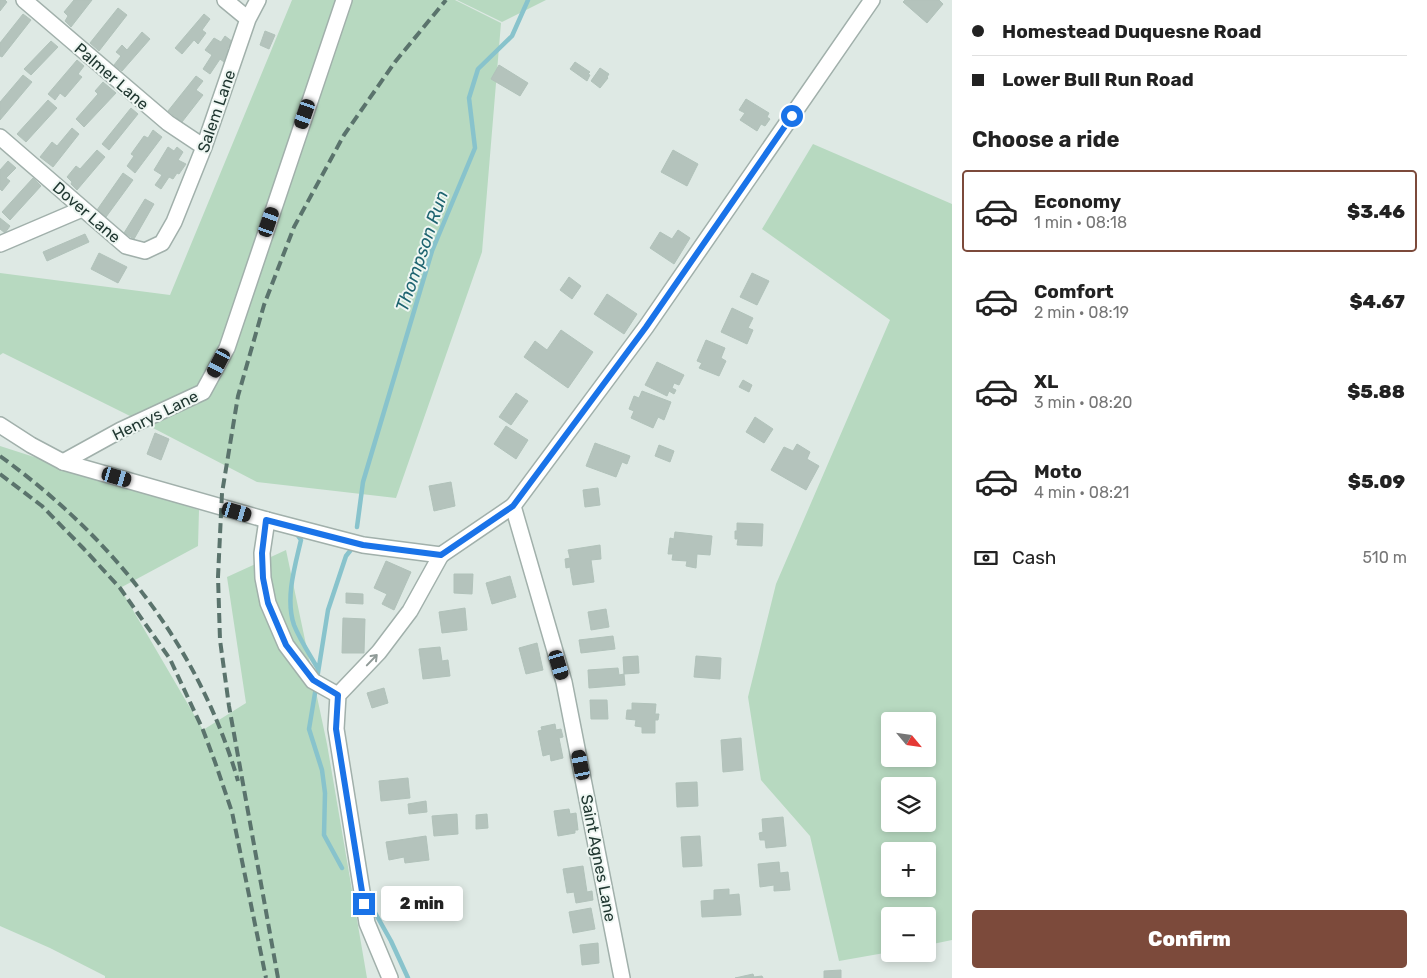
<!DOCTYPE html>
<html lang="en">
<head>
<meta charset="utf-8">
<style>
	:root { --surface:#fff; --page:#f2f2f2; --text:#222; --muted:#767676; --line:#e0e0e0; --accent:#7c4a3b }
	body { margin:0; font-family:Rubik,sans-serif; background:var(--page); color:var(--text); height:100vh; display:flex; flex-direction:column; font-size:19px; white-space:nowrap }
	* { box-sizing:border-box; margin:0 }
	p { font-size:16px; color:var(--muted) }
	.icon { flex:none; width:28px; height:28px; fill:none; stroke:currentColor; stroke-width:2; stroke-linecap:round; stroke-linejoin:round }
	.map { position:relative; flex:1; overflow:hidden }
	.details { display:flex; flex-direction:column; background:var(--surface); width:475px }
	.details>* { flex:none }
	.top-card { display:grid; align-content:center; height:110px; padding:0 20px; background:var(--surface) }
	.needle { width:32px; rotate:119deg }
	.controls { position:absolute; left:881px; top:712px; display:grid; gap:10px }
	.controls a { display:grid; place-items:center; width:55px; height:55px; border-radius:5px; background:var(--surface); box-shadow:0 2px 8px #0003; font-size:25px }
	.end { position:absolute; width:22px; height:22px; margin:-11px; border:6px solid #1a73e8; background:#fff; box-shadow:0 0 0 2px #fff }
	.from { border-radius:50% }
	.bubble { position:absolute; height:35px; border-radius:5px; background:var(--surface); box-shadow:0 2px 8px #0003; font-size:16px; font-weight:800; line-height:35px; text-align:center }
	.car { position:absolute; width:15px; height:30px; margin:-15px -8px; border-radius:6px; box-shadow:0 0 4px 1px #0007; background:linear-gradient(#222 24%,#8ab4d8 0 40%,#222 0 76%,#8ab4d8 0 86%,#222 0) }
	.top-card b { display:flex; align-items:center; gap:18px; height:48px; font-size:19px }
	.top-card b+b { border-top:1px solid var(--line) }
	.top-card i { width:12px; height:12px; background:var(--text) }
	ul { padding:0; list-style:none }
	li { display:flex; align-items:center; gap:15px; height:82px; margin:0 10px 8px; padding:0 10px; border:2px solid transparent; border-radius:5px }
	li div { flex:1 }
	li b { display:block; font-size:19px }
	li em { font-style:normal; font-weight:800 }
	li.selected { border-color:var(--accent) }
	li>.icon { width:45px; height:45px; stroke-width:1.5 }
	h2 { padding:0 20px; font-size:22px; line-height:60px }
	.pay { display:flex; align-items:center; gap:12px; height:55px; padding:0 20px; font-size:19px }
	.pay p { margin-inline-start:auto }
	.cta { display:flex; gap:10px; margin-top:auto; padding:10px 20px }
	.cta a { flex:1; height:58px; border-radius:5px; background:var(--accent); color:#fff; font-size:20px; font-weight:800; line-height:58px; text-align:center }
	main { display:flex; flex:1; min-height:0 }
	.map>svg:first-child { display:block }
	.green { fill:#b7d9c0; fill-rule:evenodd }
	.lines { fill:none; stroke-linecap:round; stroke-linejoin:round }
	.stream { stroke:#88c3cc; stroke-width:4.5 }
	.building { fill:#b4c3bc; stroke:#b1c2ba }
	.minor-casing { stroke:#a1b0ab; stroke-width:18 }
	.tertiary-casing { stroke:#a1b0ab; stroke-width:18 }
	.minor { stroke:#fff; stroke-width:15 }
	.tertiary { stroke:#fff; stroke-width:15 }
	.rail { stroke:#5a736c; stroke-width:4; stroke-dasharray:10 5; stroke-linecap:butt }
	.oneway { stroke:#909b98 }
	.route { stroke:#1a73e8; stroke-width:6 }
	.labels { text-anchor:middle; stroke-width:4; stroke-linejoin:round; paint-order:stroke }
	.street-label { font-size:16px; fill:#203731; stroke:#eef6f2 }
	.water-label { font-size:18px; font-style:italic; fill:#1e6470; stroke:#eef6f2 }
</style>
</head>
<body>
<main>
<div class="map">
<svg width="952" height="978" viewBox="0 0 952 978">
	<rect width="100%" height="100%" fill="#dee9e4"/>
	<path class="green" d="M292,0H455L501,23L482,252L396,498L257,482L128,415L3,353L0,355V273L170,295Z
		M457,0H546L502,22Z
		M813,144L952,204V940L928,945V916H890V952L839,961L810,836L761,780L748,697L776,584L890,320L762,229ZM890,721H928V759H890ZM890,786H928V824H890ZM928,851V889H890V851Z
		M0,446L199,510L198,546L120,588L203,730L246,703L227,577L286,550L327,744L367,978H105V976L50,948L0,926Z"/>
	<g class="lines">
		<path class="stream" d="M357,527L363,482L432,251L475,148L469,98L478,69L512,36L528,0
			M296,533L301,540C295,566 285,598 294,625C300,640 310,655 318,669
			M317,679L328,610L346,556L350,551
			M316,687L309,729L322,770L325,793L324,835L342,868
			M369,902L391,941L408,978"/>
	</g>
	<path class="building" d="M0,0H5L7,2L0,11Z
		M74,0H92L71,27L65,21L68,16L64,12Z
		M905,0H939L943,4L927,23L903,2Z
		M118,8L127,15L99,51L90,43Z
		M23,14L31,20L2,57L0,56V43Z
		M204,14L210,19L202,30L206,33L198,44L194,40L182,54L175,48Z
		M265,31L275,35L269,49L260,45Z
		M142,32L150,39L122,71L114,65L121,56L116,52L122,45L127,50Z
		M225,36L233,42L227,49L231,52L224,62L220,59L210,74L203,69L212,55L205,50L214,38L221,42Z
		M51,41L58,47L31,75L24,69Z
		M77,60L84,66L78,74L82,77L65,97L60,93L55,100L48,94Z
		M575,62L590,72L588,74L590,75L587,81L570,69Z
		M499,65L528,83L520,96L491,79Z
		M600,68L609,74L607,77L608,78L600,88L591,81Z
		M23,75L32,82L0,120V102Z
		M196,76L203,81L196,90L203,95L182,122L168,111Z
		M103,82L116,93L84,127L76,119L98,94L95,91Z
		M746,99L769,113L767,117L770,119L765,126L761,124L757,131L740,120L745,113L739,110Z
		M48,100L57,108L26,142L17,134Z
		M131,108L138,114L109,150L102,144Z
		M72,128L79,134L53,167L40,157L52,142L57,146Z
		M153,130L162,137L135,173L127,166L134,156L131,154L144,136L148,138Z
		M168,147L174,151L177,147L183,152L178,160L186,164L179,174L177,173L173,179L169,177L161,189L155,185L162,175L154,170Z
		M97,150L105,157L77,190L71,184L72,182L67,177L76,166L80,169Z
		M673,150L698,164L687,186L661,172Z
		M8,161L16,168L6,178L10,181L2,191L0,189V170Z
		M123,173L133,180L106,217L97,210Z
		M33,178L41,186L10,220L2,212Z
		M145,199L154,204L134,239L124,233Z
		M0,218L10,226L5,233L0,229Z
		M678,230L690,238L674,264L650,248L660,232L672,239Z
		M85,234L89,242L47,261L43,252Z
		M99,253L127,267L118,283L91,269Z
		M752,273L769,281L757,305L740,297Z
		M569,277L581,286L572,299L560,290Z
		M607,294L637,314L624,334L594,314Z
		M732,308L753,318L748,328L753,330L747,344L721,332Z
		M561,330L593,352L568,388L524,357L535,341L547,350Z
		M706,340L725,348L721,358L726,361L719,376L699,368L702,363L697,361Z
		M657,362L684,375L679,385L674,383L672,388L676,390L674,394L669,391L667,396L645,385Z
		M743,380L752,385L749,392L739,387Z
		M642,391L671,402L664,420L658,417L653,428L631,418L634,411L629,409L634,396L639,398Z
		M516,393L528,401L511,425L499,417Z
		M755,417L773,429L764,443L746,432Z
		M506,426L528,440L516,459L494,444Z
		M155,433L169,439L161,460L147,454Z
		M595,443L630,456L627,464L622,462L616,477L586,466Z
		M797,444L810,452L807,459L819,466L806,490L771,470L784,447L793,451Z
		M659,445L674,451L670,462L655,456Z
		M451,482L455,506L434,511L429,486Z
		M598,488L600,505L585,507L583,490Z
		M737,523L763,524L762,546L737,545L738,539H735V531H737Z
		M675,532L712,536L710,555L697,554L696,568L686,566L687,561L672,560L673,554H668L670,538L674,539Z
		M600,545L601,559L591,560L594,582L573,585L570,567L566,568L565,559L570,558L568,550Z
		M386,561L411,572L394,610L382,604L387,594L374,588Z
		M454,574H473L472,594L454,593Z
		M510,576L516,597L492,604L486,583Z
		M346,593L363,594V604L346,603Z
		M465,608L467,630L442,633L439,612Z
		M606,609L609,627L591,630L588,612Z
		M343,618L365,619L364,653H342Z
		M613,636L615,649L581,653L579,640Z
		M537,643L543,670L526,674L519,648Z
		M440,647L442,661L448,660L450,676L423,679L419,649Z
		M638,656L639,673L624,674L623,657Z
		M696,656L721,658L720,679L694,677Z
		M618,668L619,675L624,674L625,685L589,688L588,670Z
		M384,688L388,703L372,708L367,693Z
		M590,700H607L608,719H591Z
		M632,703L656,704L655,714H659L658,720H655V733H642V727L635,726L636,720L626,719L627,710H632Z
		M555,724L556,730L561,729L563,737L559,738L563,758L551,761L550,754L543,756L538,731L542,730L541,727Z
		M741,738L743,770L723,772L721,740Z
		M408,778L410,798L381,801L379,781Z
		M697,782L698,806L677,807L676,783Z
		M426,801L427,812L409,814L408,804Z
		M569,809L570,814L576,813L578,830H575V833L558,836L554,811Z
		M457,814L458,834L434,836L432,816Z
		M487,814L488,828L476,829V815Z
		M783,817L786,846L766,848L765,840H760L759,833L763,832L762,819Z
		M426,836L429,860L405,863L404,857L389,860L386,842Z
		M700,836L702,866L683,867L681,837Z
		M779,862L780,873L788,872L790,890L774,891V885L760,887L758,864Z
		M583,866L587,892L592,891L593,900L576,903L574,892L567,893L563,869Z
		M729,889V895L739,894L741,915L702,917L701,901L714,900V890Z
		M591,908L595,929L573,933L569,912Z
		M598,943L599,963L582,965L580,945Z
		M841,970V978H824V971Z
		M753,974L754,977L762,976L763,978H735Z"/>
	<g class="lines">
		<defs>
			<path id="minor" d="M24,0L168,123L204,147
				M225,0L248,19
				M0,137L126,246L145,251L162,243L174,222L204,147L248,19L258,0
				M0,244L82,209
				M63,462L121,430L203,392L227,348L344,0
				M513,506L564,682L622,978
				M267,520L262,553L263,578L268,603L286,645L313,681L338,695
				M390,978L367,923L336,729L338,695L379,652L410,611L441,555"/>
			<path id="tertiary" d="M0,425L31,445L63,462L267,520L363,545L441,555L513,506L646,327L872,0"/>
		</defs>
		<use href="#minor" class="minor-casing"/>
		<use href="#tertiary" class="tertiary-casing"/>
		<use href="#minor" class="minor"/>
		<use href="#tertiary" class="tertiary"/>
		<path class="rail" d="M0,456C113,538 199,646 238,781
			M0,474L42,506L84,549L120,588L170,659L203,730L215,762L232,812L266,978
			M278,978L229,706L220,640L218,577L222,493L238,396L264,305L294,227L344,135L395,62L446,0"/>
	</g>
	<defs><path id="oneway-shaft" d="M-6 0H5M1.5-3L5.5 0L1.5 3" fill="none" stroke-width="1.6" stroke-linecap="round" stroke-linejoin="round" transform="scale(1.25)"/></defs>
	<use class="oneway" href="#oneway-shaft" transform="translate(372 660) rotate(-46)"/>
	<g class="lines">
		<path class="route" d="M364,904L336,729L338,695L313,680L286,645L268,603L263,578L262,553L266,520L363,545L441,555L513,506L646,327L792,116"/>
	</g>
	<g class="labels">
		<g class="street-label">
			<text transform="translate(112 76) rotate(41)" y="6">Palmer Lane</text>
			<text transform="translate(216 111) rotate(-71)" y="6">Salem Lane</text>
			<text transform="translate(87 212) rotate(41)" y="6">Dover Lane</text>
			<text transform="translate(155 415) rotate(-26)" y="6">Henrys Lane</text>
			<text transform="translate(599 858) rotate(79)" y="6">Saint Agnes Lane</text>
		</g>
		<g class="water-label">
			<text transform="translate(422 251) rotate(-71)" y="6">Thompson Run</text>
		</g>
	</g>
</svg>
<div class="controls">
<a><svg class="needle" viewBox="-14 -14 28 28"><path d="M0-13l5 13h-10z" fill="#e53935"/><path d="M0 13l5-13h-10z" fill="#767676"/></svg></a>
<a><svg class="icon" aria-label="layers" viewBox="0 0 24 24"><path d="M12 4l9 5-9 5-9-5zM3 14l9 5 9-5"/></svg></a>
<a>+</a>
<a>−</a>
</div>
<i class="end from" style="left:792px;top:116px"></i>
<i class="end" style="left:364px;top:904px"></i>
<div class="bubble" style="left:381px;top:886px;width:82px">2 min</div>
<i class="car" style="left:305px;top:114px;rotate:199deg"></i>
<i class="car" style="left:269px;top:222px;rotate:19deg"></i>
<i class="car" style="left:219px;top:363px;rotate:208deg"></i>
<i class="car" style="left:117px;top:477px;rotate:106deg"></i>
<i class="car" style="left:237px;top:512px;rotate:106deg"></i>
<i class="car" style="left:559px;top:665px;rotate:163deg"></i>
<i class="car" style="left:581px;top:765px;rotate:349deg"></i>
</div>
<section class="details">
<div class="top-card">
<b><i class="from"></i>Homestead Duquesne Road</b>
<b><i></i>Lower Bull Run Road</b>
</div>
<h2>Choose a ride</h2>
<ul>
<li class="selected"><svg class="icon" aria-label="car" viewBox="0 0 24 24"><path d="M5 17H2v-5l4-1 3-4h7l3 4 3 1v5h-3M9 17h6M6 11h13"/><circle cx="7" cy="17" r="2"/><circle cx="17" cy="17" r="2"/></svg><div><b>Economy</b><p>1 min · 08:18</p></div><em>$3.46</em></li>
<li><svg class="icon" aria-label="car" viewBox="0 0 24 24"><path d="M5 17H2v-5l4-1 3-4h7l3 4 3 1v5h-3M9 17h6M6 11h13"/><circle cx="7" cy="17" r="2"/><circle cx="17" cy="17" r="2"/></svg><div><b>Comfort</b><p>2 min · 08:19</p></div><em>$4.67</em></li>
<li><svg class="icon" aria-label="car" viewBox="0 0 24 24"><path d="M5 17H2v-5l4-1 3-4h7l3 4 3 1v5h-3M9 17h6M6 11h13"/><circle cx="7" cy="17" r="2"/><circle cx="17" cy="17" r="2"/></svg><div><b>XL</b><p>3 min · 08:20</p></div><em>$5.88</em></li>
<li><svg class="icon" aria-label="car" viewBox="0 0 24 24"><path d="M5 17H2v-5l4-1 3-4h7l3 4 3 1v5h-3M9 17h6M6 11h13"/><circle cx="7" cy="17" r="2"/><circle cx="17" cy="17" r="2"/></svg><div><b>Moto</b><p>4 min · 08:21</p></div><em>$5.09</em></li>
</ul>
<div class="pay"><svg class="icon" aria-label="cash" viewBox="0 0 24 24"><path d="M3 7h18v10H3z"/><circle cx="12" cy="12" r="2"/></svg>Cash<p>510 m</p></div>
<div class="cta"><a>Confirm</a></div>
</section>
</main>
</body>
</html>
